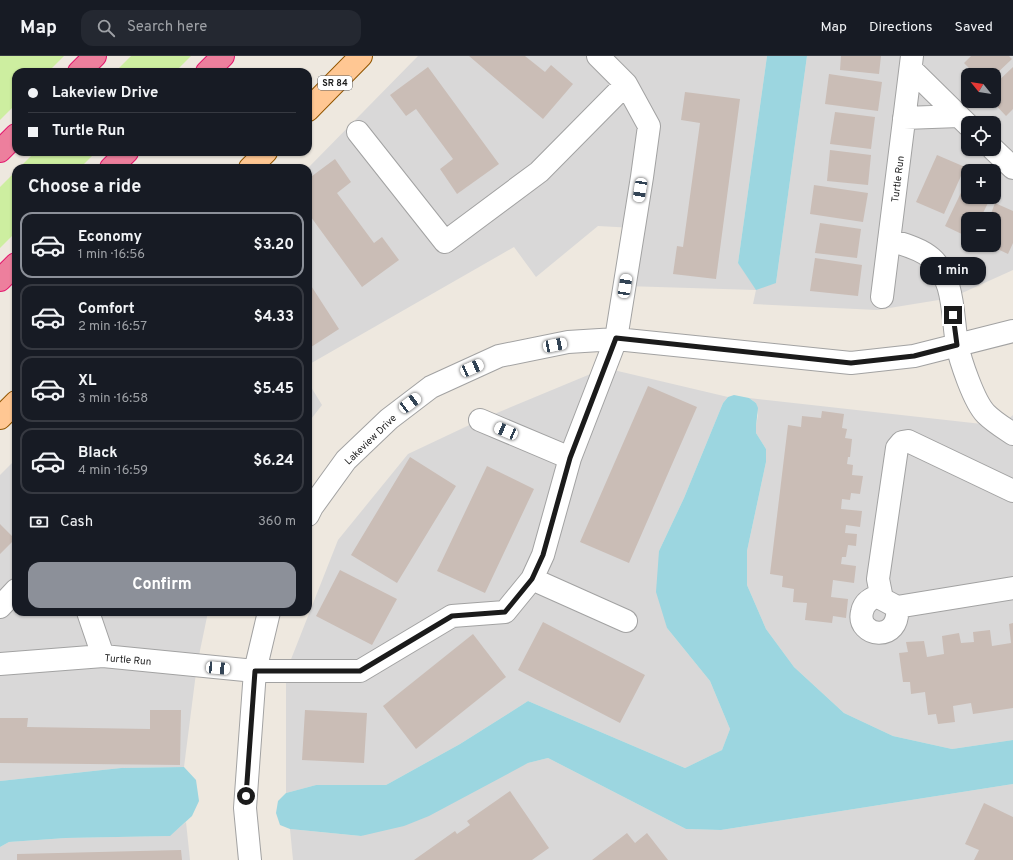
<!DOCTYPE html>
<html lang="en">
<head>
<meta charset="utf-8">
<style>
	:root { --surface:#171b24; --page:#242831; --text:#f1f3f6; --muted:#9ea1a6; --line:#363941; --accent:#8c9099 }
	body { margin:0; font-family:Overpass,sans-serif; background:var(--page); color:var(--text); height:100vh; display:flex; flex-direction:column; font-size:15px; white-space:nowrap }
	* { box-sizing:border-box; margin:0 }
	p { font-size:13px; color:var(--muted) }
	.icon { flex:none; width:22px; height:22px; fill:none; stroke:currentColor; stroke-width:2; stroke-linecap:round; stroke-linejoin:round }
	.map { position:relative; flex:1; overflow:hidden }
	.drawer { position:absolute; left:12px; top:108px; width:300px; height:452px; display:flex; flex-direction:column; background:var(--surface); border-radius:12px; box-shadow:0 1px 3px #0004 }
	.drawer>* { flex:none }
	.hud { position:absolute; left:12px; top:12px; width:300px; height:88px; border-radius:12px; box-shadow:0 1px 3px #0004; display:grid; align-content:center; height:88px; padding:0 16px; background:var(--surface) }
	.needle { width:26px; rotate:300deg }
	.buttons { position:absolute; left:961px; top:12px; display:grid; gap:8px }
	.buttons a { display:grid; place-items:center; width:40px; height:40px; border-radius:8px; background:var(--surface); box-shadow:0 1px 3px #0004; font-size:20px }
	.end { position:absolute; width:18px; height:18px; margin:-9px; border:5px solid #1b1b1b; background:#fff; box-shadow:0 0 0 2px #fff }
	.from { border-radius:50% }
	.bubble { position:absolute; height:28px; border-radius:12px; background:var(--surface); box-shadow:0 1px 3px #0004; font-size:13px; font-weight:700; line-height:28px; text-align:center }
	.car { position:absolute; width:12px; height:24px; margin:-12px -6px; border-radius:5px; box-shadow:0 0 3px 1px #0007; background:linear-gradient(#fff 24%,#345 0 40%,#fff 0 76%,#345 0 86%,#fff 0) }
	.hud b { display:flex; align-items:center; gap:14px; height:38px; font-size:15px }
	.hud b+b { border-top:1px solid var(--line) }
	.hud i { width:10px; height:10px; background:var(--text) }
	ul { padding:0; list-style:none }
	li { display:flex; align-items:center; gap:12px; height:66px; margin:0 8px 6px; padding:0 8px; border:2px solid var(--line); border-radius:12px }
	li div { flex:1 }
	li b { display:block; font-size:15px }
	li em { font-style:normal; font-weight:700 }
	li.on { border-color:var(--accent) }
	li>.icon { width:36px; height:36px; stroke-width:1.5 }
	h2 { padding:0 16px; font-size:18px; line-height:48px }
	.pay { display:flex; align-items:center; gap:10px; height:44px; padding:0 16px; font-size:15px }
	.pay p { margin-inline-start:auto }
	.button { display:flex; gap:8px; margin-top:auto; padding:8px 16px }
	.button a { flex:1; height:46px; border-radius:12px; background:var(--accent); color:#fff; font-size:16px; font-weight:700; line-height:46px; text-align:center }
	header { display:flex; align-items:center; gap:24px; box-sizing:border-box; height:56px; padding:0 20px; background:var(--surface); border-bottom:1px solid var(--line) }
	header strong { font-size:19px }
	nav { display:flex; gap:22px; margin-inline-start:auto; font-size:14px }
	.search { width:280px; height:36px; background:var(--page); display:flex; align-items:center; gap:10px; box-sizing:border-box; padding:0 14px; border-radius:12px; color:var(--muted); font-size:15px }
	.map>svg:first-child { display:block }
	.residential { fill:#d9d8d8; fill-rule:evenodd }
	.grass { fill:#cdeea0 }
	.water { fill:#9cd6e0 }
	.building { fill:#cabdb6 }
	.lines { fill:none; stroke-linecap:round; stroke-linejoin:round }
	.minor-casing { stroke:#a2a2a2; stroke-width:24 }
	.major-casing { stroke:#925600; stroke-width:24 }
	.highway-casing { stroke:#e3156d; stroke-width:24 }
	.minor { stroke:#fff; stroke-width:22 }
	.major { stroke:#ffc793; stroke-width:22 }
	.highway { stroke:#ed7f9d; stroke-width:22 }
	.route { stroke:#1b1b1b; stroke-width:5 }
	.labels { text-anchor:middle; stroke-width:3; stroke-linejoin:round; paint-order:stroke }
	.shield { fill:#fff; stroke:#5f5f5f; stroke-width:1 }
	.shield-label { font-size:9px; font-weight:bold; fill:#1b1b1b }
	.street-label { font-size:10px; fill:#1b1b1b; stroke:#fff }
</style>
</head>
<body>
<header>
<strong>Map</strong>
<div class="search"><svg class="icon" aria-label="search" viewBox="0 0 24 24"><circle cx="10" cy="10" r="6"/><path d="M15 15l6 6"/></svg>Search here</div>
<nav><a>Map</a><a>Directions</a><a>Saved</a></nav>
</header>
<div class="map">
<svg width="1013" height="804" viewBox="0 0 1013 804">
	<rect width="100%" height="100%" fill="#eee8df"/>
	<path class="residential" d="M418,0H767L738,207L776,227L807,0H1013V214L951,242L877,254L753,248L756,234L625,230L634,172L598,170L536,221L514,191L308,309V112ZM968,19H994V45H968ZM968,67H994V93H968ZM968,115H994V141H968ZM968,163H994V189H968Z
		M605,312L728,341L723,347L684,442L659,495L667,572L710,625L730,673L722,694L685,712L528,645L460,688L386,729H316L286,737V616L338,484L408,398L480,364Z
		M308,326L322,349L308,367Z
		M749,342L1000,370L1013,359V684L952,693L893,680L844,657L794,611L766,573L747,529V495L766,406V393L756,377V370L758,359L756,347Z
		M16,403V556H208L197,609L184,711L121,712L0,725V419Z
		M548,702L686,773L721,774L1013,728V804H293L290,773L361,780L528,707Z
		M186,766L190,804H0V791L9,786L66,782L169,780Z"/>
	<path class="grass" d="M0,0H64L48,16H16V48L0,64Z
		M131,0H191L175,16H115Z
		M35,96H96L80,112H19Z
		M16,115V176L0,192V131Z"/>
	<path class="water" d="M767,0H807L776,227L756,234L738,207Z
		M734,339L749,342L756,347L758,352L756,370V377L766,393V406L747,495V529L766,573L794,611L844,657L893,680L952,693L1013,684V728L721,774L686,773L548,702L528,707L429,760L404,770L361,780L290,773L280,769L276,757L278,745L286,737L316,729H386L460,688L528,645L685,712L722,694L730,673L710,625L667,572L656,536L659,495L684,442L723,347L728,341Z
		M184,711L196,724L199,745L192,760L170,780L66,782L9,786L0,791V725L121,712Z"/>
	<path class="building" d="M469,0H525L545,16L551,9L573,28L543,63Z
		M841,0H881L879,18L840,14Z
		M971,0H1009L1012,3L994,20V19H976L964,7Z
		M428,11L499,108L457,138L440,113L453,103L416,53L406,60L390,39Z
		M1013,11V53L1006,60L992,45H994V29Z
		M829,18L882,26L878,55L825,48Z
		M685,36L740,43L716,223L673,218L677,190L683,191L700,67L681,64Z
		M835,56L875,61L871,93L830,88Z
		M830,94L871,99L868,129L827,125Z
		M937,99L965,111L944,158L916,146Z
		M335,103L351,126L337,137L374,187L382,181L399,204L362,231L308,157V123Z
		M968,122V141H991L980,163H968V181L945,170Z
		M814,129L868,137L863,166L810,158Z
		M995,147L1013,155V187L1008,198L989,189H994V163H989Z
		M820,167L861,173L857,202L815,197Z
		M815,202L862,209L858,240L810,235Z
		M308,225L339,273L308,293Z
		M648,330L697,351L629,507L580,486Z
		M822,355L844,358L842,372L847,373L845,382L852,383L850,401H848L847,408L853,409L852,419L863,420L860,438L851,437L850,444L842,443L841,453L862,455L860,471L846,469L845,477L857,478L856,490L848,489L846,501H842L841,508L856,510L854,527L833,524L831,541L848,543L846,562L833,560L832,567L805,564L807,547L793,546L794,533L782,531L783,520L770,518L788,369L801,371L802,360L821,362Z
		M410,401L456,430L397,527L351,499Z
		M487,410L534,433L485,537L437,515Z
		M0,468L15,483L0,498Z
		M340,514L397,543L372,589L316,560Z
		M543,566L645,619L620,667L518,614Z
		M1013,567V652L973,658L971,647L953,650L955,666L938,668L936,658L928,659L925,636L911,638L910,626H903L899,597L908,596L906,586L924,585L927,601L944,598L942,580L959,577L961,587L974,586L973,576L990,574L992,590L1011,587L1009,568Z
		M473,578L506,621L416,693L383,650Z
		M150,654H181L180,709L0,707V662H28L27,671L150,673Z
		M305,654L367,657L364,707L302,704Z
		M510,735L549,792L532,804H414L455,775L457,778L470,769L467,765Z
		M984,747L1013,761V804H974L979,794L965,788Z
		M627,777L635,787L647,777L668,804H592Z
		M181,794L182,804H17V798Z"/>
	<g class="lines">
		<defs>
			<path id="minor" d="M911,13L968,69
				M904,62L959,60
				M358,76L445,186L539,116L626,28
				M993,93L1013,112
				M889,184C902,188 920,192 931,202C955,223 952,259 957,288C960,304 974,346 986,358C994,366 1004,372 1013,378
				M882,241L912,0
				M480,364L570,402
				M1013,435L908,385L902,386L897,392L878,523L882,543L897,551L1013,532
				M308,459L312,451L346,404L389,363L431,331L499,300L568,286L616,283L851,307L914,300L1013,275
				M532,523L626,565
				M881,539C871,542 864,546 862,556C856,581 901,588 897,551
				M0,551L16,534
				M88,556L103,600
				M0,608L103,600L255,615H360L452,560L505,556L532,523L543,499L570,402L616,283L642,121L649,70L626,28L598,0
				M250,804L245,752L255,615L269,556"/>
			<path id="major" d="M308,54L361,0
				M250,112L266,96
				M0,362L16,346"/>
			<path id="highway" d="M79,16L95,0
				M207,16L223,0
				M0,95L16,79
				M111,112L127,96
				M0,224L16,208"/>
		</defs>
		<use href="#minor" class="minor-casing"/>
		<use href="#major" class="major-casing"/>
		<use href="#highway" class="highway-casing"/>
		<use href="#minor" class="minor"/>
		<use href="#major" class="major"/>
		<use href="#highway" class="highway"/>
	</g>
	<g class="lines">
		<path class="route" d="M246,740L255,615H360L452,560L505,556L532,523L543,499L570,402L616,282L851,307L914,300L957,289L953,259"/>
	</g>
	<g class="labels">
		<rect class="shield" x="318" y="20" width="34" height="14" rx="3"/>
		<g class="shield-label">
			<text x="335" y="30">SR 84</text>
		</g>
		<g class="street-label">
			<text transform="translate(897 123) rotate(-83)" y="4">Turtle Run</text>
			<text transform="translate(370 383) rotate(-44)" y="4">Lakeview Drive</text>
			<text transform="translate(128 603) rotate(5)" y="4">Turtle Run</text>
		</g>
	</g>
</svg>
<div class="buttons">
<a><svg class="needle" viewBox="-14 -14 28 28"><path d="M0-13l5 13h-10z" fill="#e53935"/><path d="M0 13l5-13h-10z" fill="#9ea1a6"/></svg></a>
<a><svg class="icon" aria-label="locate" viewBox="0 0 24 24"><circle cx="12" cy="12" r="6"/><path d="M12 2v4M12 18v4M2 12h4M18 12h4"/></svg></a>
<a>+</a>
<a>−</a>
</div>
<i class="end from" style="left:246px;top:740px"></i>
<i class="end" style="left:953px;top:259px"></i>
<div class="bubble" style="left:920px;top:201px;width:66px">1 min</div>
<i class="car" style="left:640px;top:134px;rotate:189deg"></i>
<i class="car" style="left:625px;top:230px;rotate:9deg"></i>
<i class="car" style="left:555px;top:289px;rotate:79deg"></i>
<i class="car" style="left:472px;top:312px;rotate:66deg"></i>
<i class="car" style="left:410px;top:347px;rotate:53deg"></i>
<i class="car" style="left:506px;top:375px;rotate:293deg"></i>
<i class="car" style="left:218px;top:612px;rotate:95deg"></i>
<div class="hud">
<b><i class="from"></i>Lakeview Drive</b>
<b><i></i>Turtle Run</b>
</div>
<section class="drawer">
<h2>Choose a ride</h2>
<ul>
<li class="on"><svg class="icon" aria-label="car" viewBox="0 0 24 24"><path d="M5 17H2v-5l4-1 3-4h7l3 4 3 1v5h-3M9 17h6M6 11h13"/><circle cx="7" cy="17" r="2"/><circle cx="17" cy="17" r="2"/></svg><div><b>Economy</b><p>1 min · 16:56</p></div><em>$3.20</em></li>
<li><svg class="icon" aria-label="car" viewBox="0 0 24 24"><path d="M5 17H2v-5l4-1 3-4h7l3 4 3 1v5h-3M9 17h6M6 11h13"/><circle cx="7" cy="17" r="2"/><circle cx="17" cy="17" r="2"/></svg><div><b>Comfort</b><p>2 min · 16:57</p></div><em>$4.33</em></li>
<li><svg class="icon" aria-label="car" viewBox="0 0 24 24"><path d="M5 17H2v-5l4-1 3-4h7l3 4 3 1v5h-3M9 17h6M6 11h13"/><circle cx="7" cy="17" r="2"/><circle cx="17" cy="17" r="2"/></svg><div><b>XL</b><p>3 min · 16:58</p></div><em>$5.45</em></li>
<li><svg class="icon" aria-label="car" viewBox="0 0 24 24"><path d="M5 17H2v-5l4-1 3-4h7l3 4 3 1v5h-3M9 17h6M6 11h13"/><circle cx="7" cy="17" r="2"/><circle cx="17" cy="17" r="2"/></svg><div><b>Black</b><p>4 min · 16:59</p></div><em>$6.24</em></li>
</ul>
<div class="pay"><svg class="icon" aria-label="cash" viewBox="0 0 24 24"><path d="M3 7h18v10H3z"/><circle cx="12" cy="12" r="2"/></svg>Cash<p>360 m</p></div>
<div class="button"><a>Confirm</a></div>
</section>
</div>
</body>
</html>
